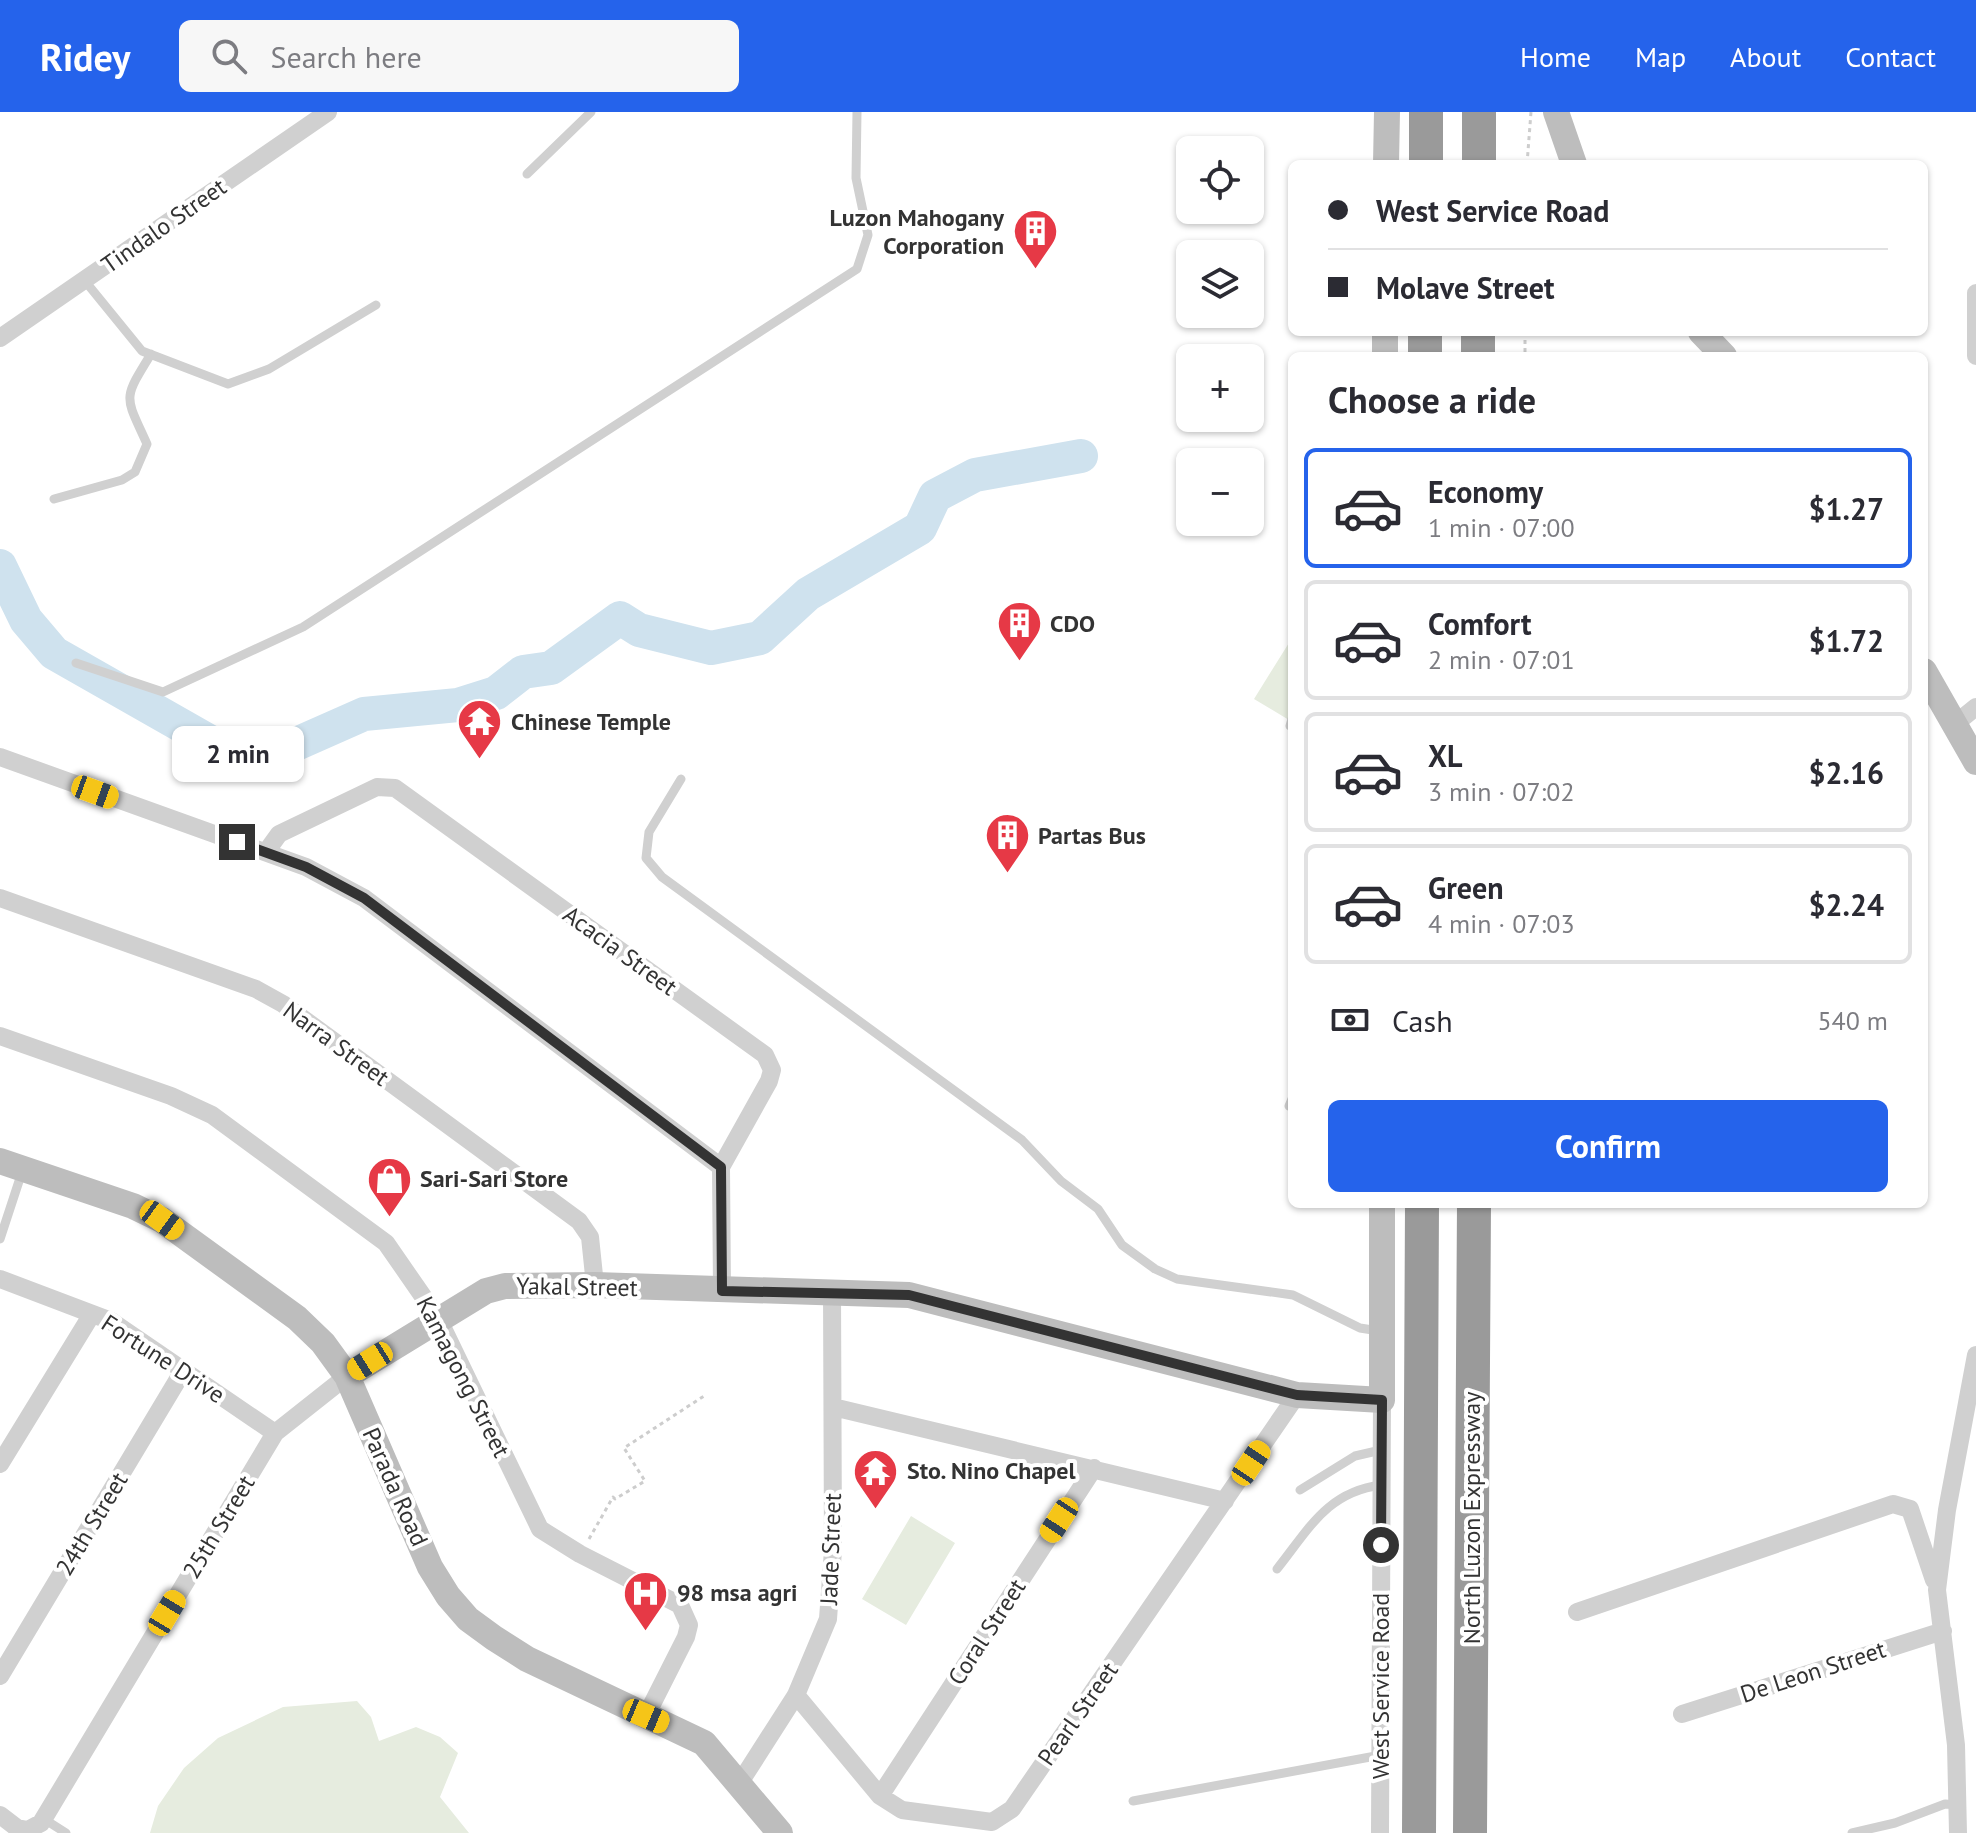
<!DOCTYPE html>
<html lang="en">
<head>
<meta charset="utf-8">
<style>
	:root { --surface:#fff; --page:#f7f7f7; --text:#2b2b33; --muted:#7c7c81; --line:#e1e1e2; --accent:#2563eb }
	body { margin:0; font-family:"PT Sans",sans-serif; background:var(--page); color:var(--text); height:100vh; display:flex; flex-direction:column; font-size:30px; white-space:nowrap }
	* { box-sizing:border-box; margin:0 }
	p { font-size:26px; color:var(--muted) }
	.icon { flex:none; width:44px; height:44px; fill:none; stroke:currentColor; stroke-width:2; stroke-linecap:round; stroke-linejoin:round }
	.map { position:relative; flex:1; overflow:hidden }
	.sheet { position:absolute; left:1288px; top:240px; width:640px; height:856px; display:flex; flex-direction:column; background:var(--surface); border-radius:12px; box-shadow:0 2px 6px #0004 }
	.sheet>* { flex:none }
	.hud { position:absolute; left:1288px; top:48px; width:640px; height:176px; border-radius:12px; box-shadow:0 2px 6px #0004; display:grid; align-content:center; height:176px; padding:0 40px; background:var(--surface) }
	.controls { position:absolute; left:1176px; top:24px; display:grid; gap:16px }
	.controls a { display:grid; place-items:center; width:88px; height:88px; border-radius:12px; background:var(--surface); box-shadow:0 2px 6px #0004; font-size:40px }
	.end { position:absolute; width:36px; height:36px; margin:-18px; border:10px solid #333; background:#fff; box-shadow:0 0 0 4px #fff }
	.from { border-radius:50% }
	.bubble { position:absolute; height:56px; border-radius:12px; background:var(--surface); box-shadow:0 2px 6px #0004; font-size:26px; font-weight:700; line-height:56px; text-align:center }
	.car { position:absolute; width:24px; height:48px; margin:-24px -12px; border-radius:10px; box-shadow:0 0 6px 2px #0007; background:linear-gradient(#f5c518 24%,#345 0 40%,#f5c518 0 76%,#345 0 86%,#f5c518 0) }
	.hud b { display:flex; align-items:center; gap:28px; height:76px; font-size:30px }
	.hud b+b { border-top:2px solid var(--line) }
	.hud i { width:20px; height:20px; background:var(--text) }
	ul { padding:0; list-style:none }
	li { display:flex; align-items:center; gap:24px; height:120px; margin:0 16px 12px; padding:0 24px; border:4px solid var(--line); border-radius:12px }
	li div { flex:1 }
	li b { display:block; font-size:30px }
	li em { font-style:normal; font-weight:700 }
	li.active { border-color:var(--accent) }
	li>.icon { width:72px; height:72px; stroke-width:1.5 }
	h2 { padding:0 40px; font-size:36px; line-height:96px }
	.pay { display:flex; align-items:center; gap:20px; height:88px; padding:0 40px; font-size:30px }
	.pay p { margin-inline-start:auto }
	.action { display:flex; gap:16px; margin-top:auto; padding:16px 40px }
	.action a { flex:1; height:92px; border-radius:12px; background:var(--accent); color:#fff; font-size:32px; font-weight:700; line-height:92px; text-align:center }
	header { display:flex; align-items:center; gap:48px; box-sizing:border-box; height:112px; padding:0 40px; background:var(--accent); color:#fff }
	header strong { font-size:38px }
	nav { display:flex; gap:44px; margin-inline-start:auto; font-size:28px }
	.search { width:560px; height:72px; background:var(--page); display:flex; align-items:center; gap:20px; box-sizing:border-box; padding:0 28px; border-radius:12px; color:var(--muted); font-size:30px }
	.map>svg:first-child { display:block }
	.green { fill:#e6ecdf }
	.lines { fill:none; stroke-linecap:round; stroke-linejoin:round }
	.river { stroke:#cfe2ee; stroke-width:34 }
	.path { stroke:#cdcdcd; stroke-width:3; stroke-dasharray:4 4; stroke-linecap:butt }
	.lane { stroke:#d0d0d0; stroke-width:9 }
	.street { stroke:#d0d0d0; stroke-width:18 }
	.secondary { stroke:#bdbdbd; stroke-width:26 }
	.highway { stroke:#9a9a9a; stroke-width:34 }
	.route { stroke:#333; stroke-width:10 }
	.labels { text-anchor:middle; stroke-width:8; stroke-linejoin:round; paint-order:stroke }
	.poi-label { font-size:24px; font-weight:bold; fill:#333; stroke:#fff; text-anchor:start }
	.street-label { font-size:24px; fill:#333; stroke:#fff }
</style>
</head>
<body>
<header>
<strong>Ridey</strong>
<div class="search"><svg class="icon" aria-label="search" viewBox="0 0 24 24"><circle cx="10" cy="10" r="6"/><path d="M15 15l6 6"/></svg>Search here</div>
<nav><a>Home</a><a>Map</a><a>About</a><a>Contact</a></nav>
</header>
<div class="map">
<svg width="1976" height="1721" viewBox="0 0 1976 1721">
	<rect width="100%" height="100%" fill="#fff"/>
	<path class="green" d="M1292,526V602L1289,608L1254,587Z
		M911,1404L955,1431L906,1513L862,1487Z
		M357,1589L371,1605L379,1629L416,1615L440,1625L458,1641L440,1685L469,1721H150L158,1694L184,1656L218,1626L283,1595Z"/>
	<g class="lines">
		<path class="river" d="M0,454L26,508L54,541L228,640H278L364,602L458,593L496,581L523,560L551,556L620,506L639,518L711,536L760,526L808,482L920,416L935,384L975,363L1081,344"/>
		<path class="path" d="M1527,52L1531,0
			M1525,220V244
			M589,1427L613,1385L615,1387L645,1369L624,1336L704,1284"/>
		<path class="lane" d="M527,62L591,0
			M85,169L142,239L228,272L269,257L376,193
			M54,387L122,368L135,360L147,332C125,283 122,289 151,242
			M76,551L163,580L303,515L857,157L868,123L856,66L857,0
			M1290,614L1292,607
			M681,667L649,720L646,746L662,765L1022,1028L1061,1069L1098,1097L1122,1133L1155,1157L1177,1167L1293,1183L1360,1216L1379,1219
			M1289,994L1292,987
			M0,1127L22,1060
			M1300,1378L1355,1344L1381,1338
			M1277,1457C1309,1417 1327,1380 1381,1373
			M1133,1689L1381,1643
			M44,1707L66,1721
			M1852,1721L1895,1711L1945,1692L1958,1693"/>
		<path class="street" d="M1976,181V244
			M0,226L328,0
			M1955,612L1976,595
			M0,645L306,755L364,786L721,1055
			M266,740L279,722L377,675L395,676L765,943L772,958L769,969L721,1055L722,1179
			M0,786L256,877L283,892L579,1109L590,1125L595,1173
			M0,924L171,984L212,1003L386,1131L438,1206L540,1417L580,1442L680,1493L689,1513L686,1525L646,1604
			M0,1167L111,1209L275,1321
			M833,1295L1225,1389
			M0,1352L92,1202
			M1577,1500L1893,1392L1910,1397L1934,1468
			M0,1564L183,1259
			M796,1583L880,1684L902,1698L992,1710L1012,1697L1297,1283
			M1682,1602L1943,1519
			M739,1672L796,1583L828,1507L833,1438L832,1179
			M880,1684L1094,1356
			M0,1703L17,1716L28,1718L41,1711L275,1321L347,1264
			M1380,1721L1382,1288
			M1958,1721L1956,1633L1937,1478L1947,1398L1976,1243"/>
		<path class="secondary" d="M1556,0L1574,52
			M1386,52L1387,0
			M1701,220L1724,244
			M1385,244V220
			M1924,559L1976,650
			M0,1049L133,1094L162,1108L297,1206L323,1231L347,1264L430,1455L448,1484L468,1507L494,1526L527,1547L704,1631L780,1721
			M347,1264L486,1179L505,1174L595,1173L909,1183L1297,1283L1382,1288V1092"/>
		<path class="highway" d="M1426,52V0
			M1479,52V0
			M1425,244V220
			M1478,244V220
			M1419,1721L1422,1092
			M1470,1721L1474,1092"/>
	</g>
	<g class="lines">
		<path class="route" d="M237,730L306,755L364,786L721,1055L722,1179L909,1183L1297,1283L1382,1288L1381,1433"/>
	</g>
	<defs>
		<symbol id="building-pin" viewBox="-11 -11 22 30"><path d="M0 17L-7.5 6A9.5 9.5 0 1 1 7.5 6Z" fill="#e63946" stroke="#fff"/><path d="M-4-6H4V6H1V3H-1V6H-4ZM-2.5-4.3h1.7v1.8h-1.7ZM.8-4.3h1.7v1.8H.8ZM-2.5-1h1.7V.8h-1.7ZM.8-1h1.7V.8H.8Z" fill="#fff"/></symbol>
		<symbol id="temple-pin" viewBox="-11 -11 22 30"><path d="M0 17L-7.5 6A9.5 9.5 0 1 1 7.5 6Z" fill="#e63946" stroke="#fff"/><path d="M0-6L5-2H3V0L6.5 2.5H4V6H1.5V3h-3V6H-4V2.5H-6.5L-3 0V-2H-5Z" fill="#fff"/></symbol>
		<symbol id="shop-pin" viewBox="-11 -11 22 30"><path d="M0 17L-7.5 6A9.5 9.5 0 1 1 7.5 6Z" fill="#e63946" stroke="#fff"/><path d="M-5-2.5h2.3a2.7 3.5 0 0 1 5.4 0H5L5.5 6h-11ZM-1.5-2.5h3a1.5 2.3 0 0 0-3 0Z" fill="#fff"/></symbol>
		<symbol id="hospital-pin" viewBox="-11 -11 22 30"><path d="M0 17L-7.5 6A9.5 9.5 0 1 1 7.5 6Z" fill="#e63946" stroke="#fff"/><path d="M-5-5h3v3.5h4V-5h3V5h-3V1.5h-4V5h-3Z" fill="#fff"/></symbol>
	</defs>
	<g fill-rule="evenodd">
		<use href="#building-pin" x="1010" y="94" width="51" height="69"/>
		<use href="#building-pin" x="994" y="486" width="51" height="69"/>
		<use href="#temple-pin" x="454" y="584" width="51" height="69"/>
		<use href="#building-pin" x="982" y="698" width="51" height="69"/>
		<use href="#shop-pin" x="364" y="1042" width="51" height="69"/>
		<use href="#temple-pin" x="850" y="1334" width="51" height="69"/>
		<use href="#hospital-pin" x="620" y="1456" width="51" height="69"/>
	</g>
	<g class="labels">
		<g class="poi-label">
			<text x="1004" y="114" text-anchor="end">Luzon Mahogany<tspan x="1004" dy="28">Corporation</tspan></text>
			<text x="1050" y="520">CDO</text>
			<text x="511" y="618">Chinese Temple</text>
			<text x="1038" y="732">Partas Bus</text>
			<text x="420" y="1075">Sari-Sari Store</text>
			<text x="907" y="1367">Sto. Nino Chapel</text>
			<text x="677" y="1489">98 msa agri</text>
		</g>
		<g class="street-label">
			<text transform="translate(164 114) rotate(-35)" y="8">Tindalo Street</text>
			<text transform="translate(620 839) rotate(36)" y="8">Acacia Street</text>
			<text transform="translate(336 932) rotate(36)" y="8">Narra Street</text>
			<text transform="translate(577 1175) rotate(1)" y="8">Yakal Street</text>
			<text transform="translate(163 1247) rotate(33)" y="8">Fortune Drive</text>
			<text transform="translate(463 1265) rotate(63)" y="8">Kamagong Street</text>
			<text transform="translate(395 1375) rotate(66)" y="8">Parada Road</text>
			<text transform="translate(1472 1406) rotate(-90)" y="8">North Luzon Expressway</text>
			<text transform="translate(92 1412) rotate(-59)" y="8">24th Street</text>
			<text transform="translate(219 1415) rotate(-59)" y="8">25th Street</text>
			<text transform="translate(831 1437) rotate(-88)" y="8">Jade Street</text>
			<text transform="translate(987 1520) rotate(-57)" y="8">Coral Street</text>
			<text transform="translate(1813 1560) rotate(-18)" y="8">De Leon Street</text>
			<text transform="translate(1381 1574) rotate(-90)" y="8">West Service Road</text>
			<text transform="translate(1078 1602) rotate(-55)" y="8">Pearl Street</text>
		</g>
	</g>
</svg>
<div class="controls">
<a><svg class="icon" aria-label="locate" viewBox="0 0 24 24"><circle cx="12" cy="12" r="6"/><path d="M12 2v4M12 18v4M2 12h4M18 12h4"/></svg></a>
<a><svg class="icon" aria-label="layers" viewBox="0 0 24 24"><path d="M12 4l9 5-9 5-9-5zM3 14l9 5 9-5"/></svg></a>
<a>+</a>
<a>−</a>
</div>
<i class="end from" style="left:1381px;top:1433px"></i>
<i class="end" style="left:237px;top:730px"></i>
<div class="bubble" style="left:172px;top:614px;width:132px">2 min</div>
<i class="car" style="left:95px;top:680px;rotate:110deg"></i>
<i class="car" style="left:162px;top:1108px;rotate:126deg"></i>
<i class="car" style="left:370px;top:1249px;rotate:238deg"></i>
<i class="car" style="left:1251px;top:1351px;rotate:34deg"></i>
<i class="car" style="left:1059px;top:1408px;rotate:213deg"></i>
<i class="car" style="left:167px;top:1501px;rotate:31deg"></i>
<i class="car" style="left:646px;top:1604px;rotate:113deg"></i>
<div class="hud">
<b><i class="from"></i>West Service Road</b>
<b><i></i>Molave Street</b>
</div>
<section class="sheet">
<h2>Choose a ride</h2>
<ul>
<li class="active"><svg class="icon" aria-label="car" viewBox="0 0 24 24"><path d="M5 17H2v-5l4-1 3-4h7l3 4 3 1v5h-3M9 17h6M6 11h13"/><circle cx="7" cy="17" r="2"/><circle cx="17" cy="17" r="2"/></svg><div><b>Economy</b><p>1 min · 07:00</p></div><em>$1.27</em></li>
<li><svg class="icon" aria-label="car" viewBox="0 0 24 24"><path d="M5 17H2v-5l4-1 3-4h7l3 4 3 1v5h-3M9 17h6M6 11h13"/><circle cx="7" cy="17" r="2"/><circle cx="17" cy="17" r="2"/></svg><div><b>Comfort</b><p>2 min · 07:01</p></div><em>$1.72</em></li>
<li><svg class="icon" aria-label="car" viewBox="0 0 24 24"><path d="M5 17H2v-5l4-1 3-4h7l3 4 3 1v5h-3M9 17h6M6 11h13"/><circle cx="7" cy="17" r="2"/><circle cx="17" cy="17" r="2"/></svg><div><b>XL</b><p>3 min · 07:02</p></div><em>$2.16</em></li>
<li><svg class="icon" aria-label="car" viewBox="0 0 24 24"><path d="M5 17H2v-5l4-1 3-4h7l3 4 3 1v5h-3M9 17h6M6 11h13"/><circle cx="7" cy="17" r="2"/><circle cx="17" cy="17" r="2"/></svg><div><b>Green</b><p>4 min · 07:03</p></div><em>$2.24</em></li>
</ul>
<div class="pay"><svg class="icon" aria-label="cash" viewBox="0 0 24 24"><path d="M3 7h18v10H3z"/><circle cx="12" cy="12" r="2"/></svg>Cash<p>540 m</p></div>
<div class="action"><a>Confirm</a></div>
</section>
</div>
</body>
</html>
